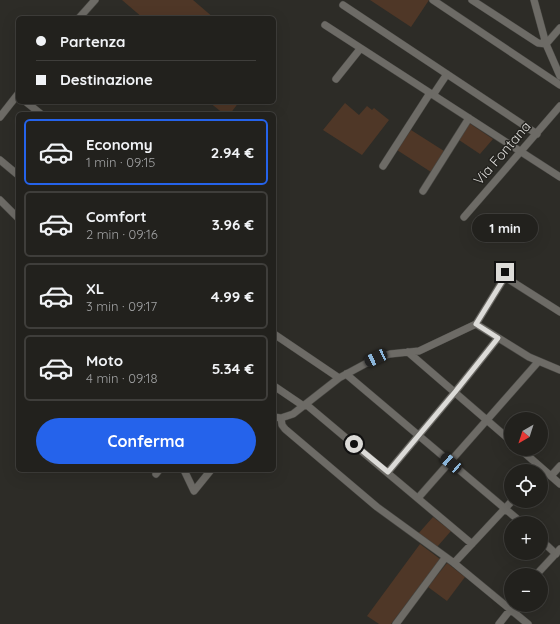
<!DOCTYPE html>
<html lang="it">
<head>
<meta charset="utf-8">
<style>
	:root { --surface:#22211d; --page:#2e2e2a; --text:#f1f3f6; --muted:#a2a3a4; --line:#3f3e3b; --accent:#2563eb }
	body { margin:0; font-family:Quicksand,sans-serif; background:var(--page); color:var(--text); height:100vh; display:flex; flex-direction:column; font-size:15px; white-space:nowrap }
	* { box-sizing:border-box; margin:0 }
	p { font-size:13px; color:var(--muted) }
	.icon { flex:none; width:22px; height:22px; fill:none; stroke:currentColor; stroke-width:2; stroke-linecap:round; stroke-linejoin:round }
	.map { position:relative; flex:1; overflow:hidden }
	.sheet { position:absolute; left:16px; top:112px; width:260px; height:360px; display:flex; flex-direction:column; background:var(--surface); border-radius:6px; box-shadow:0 4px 16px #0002,0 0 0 1px var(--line) }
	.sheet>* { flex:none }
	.banner { position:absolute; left:16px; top:16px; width:260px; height:88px; border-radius:6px; box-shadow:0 4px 16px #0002,0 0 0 1px var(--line); display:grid; align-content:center; height:88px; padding:0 20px; background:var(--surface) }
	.needle { width:26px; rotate:219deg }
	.fabs { position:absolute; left:504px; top:412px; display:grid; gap:8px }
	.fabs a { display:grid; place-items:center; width:44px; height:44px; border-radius:50%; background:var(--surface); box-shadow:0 4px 16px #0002,0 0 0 1px var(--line); font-size:20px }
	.end { position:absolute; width:18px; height:18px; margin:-9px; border:5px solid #dcdbd8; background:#111; box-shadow:0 0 0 2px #111 }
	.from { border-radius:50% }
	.bubble { position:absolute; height:28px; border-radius:14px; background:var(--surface); box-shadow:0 4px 16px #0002,0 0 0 1px var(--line); font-size:13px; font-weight:700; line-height:28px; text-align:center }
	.car { position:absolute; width:12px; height:24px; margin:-12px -6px; border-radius:5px; box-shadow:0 0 3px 1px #0007; background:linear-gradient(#222 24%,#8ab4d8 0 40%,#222 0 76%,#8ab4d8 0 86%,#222 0) }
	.banner b { display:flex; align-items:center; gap:14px; height:38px; font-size:15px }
	.banner b+b { border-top:1px solid var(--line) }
	.banner i { width:10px; height:10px; background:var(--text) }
	ul { padding:7px 0 0; list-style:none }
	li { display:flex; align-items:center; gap:12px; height:66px; margin:0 8px 6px; padding:0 12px; border:2px solid var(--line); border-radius:6px }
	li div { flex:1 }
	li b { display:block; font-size:15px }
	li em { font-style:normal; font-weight:700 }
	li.active { border-color:var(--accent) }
	li>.icon { width:36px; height:36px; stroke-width:1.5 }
	.cta { display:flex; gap:8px; margin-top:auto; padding:8px 20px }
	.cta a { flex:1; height:46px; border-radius:24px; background:var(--accent); color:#fff; font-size:16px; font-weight:700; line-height:46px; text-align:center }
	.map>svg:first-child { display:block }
	.green { fill:#4f3727 }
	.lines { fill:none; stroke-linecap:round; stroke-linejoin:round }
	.street-casing { stroke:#494844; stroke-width:8 }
	.street { stroke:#6d6b66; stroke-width:7 }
	.route { stroke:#dcdbd8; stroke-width:5 }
	.labels { text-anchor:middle; stroke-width:3; stroke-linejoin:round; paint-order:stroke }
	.street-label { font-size:14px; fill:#dcdbd8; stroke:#23221e }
</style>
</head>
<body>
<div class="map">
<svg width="560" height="624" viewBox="0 0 560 624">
	<rect width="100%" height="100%" fill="#2d2c27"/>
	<path class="green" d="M122,0H193L214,18H143Z
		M370,0H429L411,27Z
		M209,102H239L230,114H224Z
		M345,103L359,115L367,106L372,110L374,108L389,120L362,155L323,130Z
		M469,123L493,139L480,154L459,140Z
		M411,130L444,151L431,172L397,150Z
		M433,517L451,531L437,547L418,534Z
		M420,544L440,559L391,624H379L367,616Z
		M447,563L465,577L447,601L428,587Z"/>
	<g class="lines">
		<defs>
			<path id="street" d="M433,0L560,85
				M472,0L538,43L546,44L560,28
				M534,0L546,44L560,76
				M343,5L537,134
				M79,18L95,0
				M325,25L560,177
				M336,79L360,49
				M433,95L447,74
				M26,102L41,114
				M0,117L18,94
				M0,160L18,175
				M383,166L430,93
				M423,191L469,118
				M0,200L18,218
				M464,217L560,106
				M505,277L560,312
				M476,324L529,357L560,370
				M274,334L339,378
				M408,352L511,441
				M346,374L522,523
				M274,386L302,405L308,406L472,544
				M274,417L281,418L293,414L339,378L376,358L390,354L419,351L476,324L505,277V272
				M281,418L282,425L285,429L377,507L454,563L528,624
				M520,449L560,484
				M184,470L194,491L211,470
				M388,472L455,392L498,338
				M156,474L159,470
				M551,476L560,466
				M418,498L538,362
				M541,540L556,554
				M454,563L512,501
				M536,575L560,549
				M396,624L445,558
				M499,624L510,610"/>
		</defs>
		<use href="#street" class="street-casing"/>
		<use href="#street" class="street"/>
	</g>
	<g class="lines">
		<path class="route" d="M354,444L388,472L455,392L498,338L476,324L505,277V272"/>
	</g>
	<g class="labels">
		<g class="street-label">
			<text transform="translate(502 153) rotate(-49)" y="5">Via Fontana</text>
		</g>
	</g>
</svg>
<div class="fabs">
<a><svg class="needle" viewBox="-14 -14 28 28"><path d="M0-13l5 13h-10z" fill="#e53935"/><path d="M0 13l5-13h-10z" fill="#a2a3a4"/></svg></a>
<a><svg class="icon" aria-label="locate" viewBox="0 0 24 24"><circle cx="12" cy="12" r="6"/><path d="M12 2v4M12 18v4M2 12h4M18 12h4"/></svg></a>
<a>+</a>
<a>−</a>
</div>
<i class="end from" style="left:354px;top:444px"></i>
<i class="end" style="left:505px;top:272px"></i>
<div class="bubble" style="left:472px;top:214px;width:66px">1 min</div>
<i class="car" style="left:376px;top:358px;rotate:245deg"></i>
<i class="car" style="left:451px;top:463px;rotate:311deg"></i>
<div class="banner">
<b><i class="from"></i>Partenza</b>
<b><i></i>Destinazione</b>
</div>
<section class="sheet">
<ul>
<li class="active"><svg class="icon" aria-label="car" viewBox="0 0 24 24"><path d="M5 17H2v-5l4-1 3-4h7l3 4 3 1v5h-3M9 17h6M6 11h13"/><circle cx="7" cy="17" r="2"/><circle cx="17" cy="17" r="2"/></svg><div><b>Economy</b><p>1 min · 09:15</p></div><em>2.94 €</em></li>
<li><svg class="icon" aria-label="car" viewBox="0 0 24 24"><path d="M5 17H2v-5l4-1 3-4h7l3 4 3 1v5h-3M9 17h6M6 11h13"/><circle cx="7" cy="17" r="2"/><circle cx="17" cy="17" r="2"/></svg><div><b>Comfort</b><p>2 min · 09:16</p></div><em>3.96 €</em></li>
<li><svg class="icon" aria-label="car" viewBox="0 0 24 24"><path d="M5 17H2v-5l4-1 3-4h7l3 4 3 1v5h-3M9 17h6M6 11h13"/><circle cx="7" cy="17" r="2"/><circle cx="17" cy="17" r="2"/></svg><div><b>XL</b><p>3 min · 09:17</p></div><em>4.99 €</em></li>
<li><svg class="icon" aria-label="car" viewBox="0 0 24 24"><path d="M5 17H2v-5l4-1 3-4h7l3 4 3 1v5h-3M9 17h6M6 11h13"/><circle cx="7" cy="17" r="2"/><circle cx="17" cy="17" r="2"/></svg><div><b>Moto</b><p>4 min · 09:18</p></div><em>5.34 €</em></li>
</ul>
<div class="cta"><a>Conferma</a></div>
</section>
</div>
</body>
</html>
